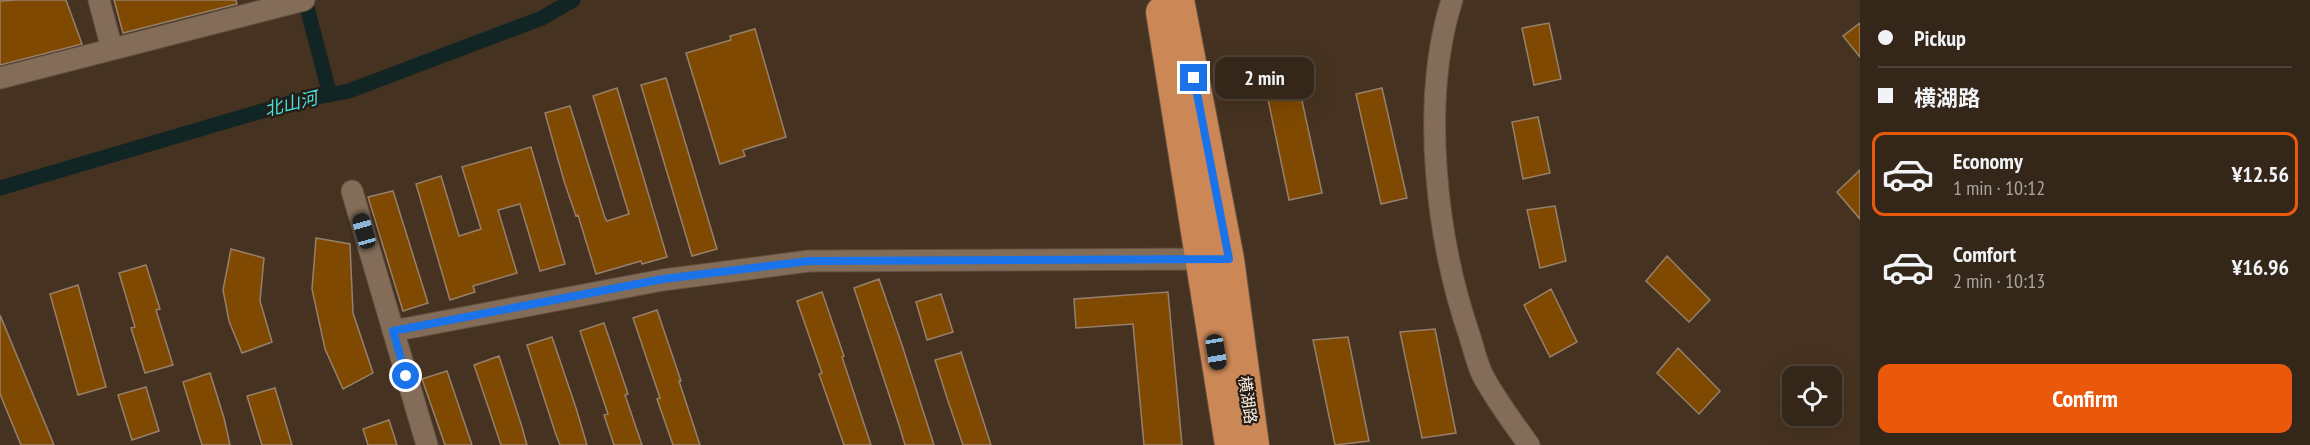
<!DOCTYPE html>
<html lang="en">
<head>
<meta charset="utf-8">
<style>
	:root { --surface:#342618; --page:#3c2e21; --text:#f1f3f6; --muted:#a9a5a2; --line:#4e4337; --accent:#ea580c }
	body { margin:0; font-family:"PT Sans Narrow","Noto Sans SC",sans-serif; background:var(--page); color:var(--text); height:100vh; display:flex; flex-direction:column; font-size:22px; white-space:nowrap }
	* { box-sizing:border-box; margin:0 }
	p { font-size:20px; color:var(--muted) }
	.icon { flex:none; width:33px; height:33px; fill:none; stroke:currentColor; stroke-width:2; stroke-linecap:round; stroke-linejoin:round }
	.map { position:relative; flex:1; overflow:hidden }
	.sheet { display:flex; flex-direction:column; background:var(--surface); width:450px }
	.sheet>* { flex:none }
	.top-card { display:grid; align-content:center; height:132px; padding:0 18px; background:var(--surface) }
	.controls { position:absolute; left:1782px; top:366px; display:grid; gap:12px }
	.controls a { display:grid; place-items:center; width:60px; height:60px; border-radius:12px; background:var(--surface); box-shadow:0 6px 24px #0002,0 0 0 2px var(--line); font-size:30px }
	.end { position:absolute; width:27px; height:27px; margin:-14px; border:8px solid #1a73e8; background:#fff; box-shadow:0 0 0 3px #fff }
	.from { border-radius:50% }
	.bubble { position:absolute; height:42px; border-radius:12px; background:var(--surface); box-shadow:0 6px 24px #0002,0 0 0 2px var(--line); font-size:20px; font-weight:800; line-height:42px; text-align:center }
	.car { position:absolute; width:18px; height:36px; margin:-18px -9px; border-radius:8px; box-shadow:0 0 4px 2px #0007; background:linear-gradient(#222 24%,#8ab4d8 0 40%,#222 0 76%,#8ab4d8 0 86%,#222 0) }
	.top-card b { display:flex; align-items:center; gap:21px; height:57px; font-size:22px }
	.top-card b+b { border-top:2px solid var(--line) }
	.top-card i { width:15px; height:15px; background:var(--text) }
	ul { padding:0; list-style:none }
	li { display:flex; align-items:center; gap:18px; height:84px; margin:0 12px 9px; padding:0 6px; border:3px solid transparent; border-radius:12px }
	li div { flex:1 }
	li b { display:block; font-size:22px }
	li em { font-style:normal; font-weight:800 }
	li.current { border-color:var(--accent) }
	li>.icon { width:54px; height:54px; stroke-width:1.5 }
	.button { display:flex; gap:12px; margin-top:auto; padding:12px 18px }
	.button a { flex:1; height:69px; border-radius:12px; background:var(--accent); color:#fff; font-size:24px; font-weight:800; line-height:69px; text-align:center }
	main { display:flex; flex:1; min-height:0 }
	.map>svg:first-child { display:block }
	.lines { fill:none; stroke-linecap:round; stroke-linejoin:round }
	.canal { stroke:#112525; stroke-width:15 }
	.building { fill:#7f4901; stroke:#97806b; stroke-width:1.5 }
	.minor-casing { stroke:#625040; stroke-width:23 }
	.highway-casing { stroke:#625040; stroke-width:32 }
	.minor { stroke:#836c58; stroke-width:21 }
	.highway { stroke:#cb8756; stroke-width:30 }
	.route { stroke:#1a73e8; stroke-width:8 }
	.labels { text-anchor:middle; stroke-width:4.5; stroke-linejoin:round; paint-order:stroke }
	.street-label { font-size:16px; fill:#fbeee3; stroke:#251c14 }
	.water-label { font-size:18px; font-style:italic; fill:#43e1e1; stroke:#251c14 }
</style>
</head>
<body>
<main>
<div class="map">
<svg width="1860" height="445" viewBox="0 0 1860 445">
	<rect width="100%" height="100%" fill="#463220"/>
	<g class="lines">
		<path class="canal" d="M305,0L330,95
			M0,188L296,101L349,91L542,18L573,0"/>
	</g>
	<path class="building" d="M16,0H66L82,44L0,65V1Z
		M114,0H236L237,4L123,33Z
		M1549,23L1561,79L1534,85L1522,28Z
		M1860,23V57L1843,36Z
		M755,29L786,137L743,150L745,156L720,164L686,53L731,40L730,36Z
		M1296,73L1322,193L1289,200L1264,80Z
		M666,78L717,249L692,256L641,85Z
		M617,88L667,257L642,264L641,261L596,274L578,215L576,216L564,181L545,113L570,106L605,218L607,221L629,214L593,96Z
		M1382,88L1407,198L1381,204L1356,94Z
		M1538,117L1550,173L1523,179L1512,122Z
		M531,147L565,264L540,271L520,204L498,210L517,273L473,286L475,292L450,300L416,184L441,176L459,236L481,229L462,167Z
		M1860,170V219L1837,192Z
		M393,191L428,303L403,311L368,197Z
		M1555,206L1566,261L1540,268L1527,210Z
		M316,238L350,244L353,313L373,373L343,389L325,349L312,289Z
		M231,249L264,258L260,301L272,342L242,353L229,321L223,290Z
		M1667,256L1710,300L1689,322L1646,281Z
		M146,265L160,309L156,310L173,365L145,373L131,328L135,327L119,273Z
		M879,279L901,342L934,445H905L899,425L854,288Z
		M78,285L106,387L78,395L50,294Z
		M1551,289L1577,342L1550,357L1524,305Z
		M822,292L844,356L842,357L871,445H844L819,374L822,373L797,301Z
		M1168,292L1182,445H1144L1133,324L1076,328L1074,299Z
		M941,294L953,332L927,340L916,302Z
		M657,310L681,381H679L700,445H673L657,399L660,398L633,318Z
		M0,315L54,445H21L0,394Z
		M604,323L628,394L625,395L642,445H614L604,415L608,414L580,331Z
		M1435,329L1456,433L1422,438L1400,332Z
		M552,337L576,408L587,445H560L555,432L527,345Z
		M1348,337L1369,441L1335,445L1313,340Z
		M1678,348L1720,391L1699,414L1657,373Z
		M960,353L961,352L991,445H963L947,398L935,360Z
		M499,356L522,427L527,445H501L474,365Z
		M447,371L472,445H445L422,379Z
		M210,373L224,418L230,445H202L183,382Z
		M146,387L159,431L132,440L118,395Z
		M275,388L292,445H262L247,396Z
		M389,420L397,445H368L363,429Z"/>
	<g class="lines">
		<defs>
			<path id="minor" d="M99,0L112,49
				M1452,0C1420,100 1436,239 1470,337C1474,350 1477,364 1483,376C1496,400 1513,423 1529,445
				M0,78L304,0
				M352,191L427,445
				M393,331L663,280L809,261L1213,259"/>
			<path id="highway" d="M1179,0L1229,259L1254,445
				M1161,12L1230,445"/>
		</defs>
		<use href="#minor" class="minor-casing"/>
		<use href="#highway" class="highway-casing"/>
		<use href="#minor" class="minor"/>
		<use href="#highway" class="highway"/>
	</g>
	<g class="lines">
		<path class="route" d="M406,376L393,331L663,279L809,261L1229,259L1194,78"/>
	</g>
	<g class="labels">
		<g class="street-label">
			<text transform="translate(1248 400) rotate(82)" y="6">横湖路</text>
		</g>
		<g class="water-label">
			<text transform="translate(291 104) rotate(-14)" y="6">北山河</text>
		</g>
	</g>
</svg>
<div class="controls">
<a><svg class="icon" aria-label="locate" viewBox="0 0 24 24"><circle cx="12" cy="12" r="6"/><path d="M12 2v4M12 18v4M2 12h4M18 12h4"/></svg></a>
</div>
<i class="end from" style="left:406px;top:376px"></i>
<i class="end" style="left:1194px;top:78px"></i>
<div class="bubble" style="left:1215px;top:57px;width:99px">2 min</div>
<i class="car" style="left:364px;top:231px;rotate:344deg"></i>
<i class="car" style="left:1216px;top:352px;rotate:171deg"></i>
</div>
<section class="sheet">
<div class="top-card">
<b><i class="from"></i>Pickup</b>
<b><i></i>横湖路</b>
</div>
<ul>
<li class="current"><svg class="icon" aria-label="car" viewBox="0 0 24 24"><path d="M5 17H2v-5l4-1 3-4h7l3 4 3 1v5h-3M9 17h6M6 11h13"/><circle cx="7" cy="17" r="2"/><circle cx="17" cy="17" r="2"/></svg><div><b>Economy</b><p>1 min · 10:12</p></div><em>¥12.56</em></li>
<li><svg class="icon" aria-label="car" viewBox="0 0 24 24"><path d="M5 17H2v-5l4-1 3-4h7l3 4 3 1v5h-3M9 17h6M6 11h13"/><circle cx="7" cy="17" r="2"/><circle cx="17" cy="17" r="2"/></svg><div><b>Comfort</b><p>2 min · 10:13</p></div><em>¥16.96</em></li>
</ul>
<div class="button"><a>Confirm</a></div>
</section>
</main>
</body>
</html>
